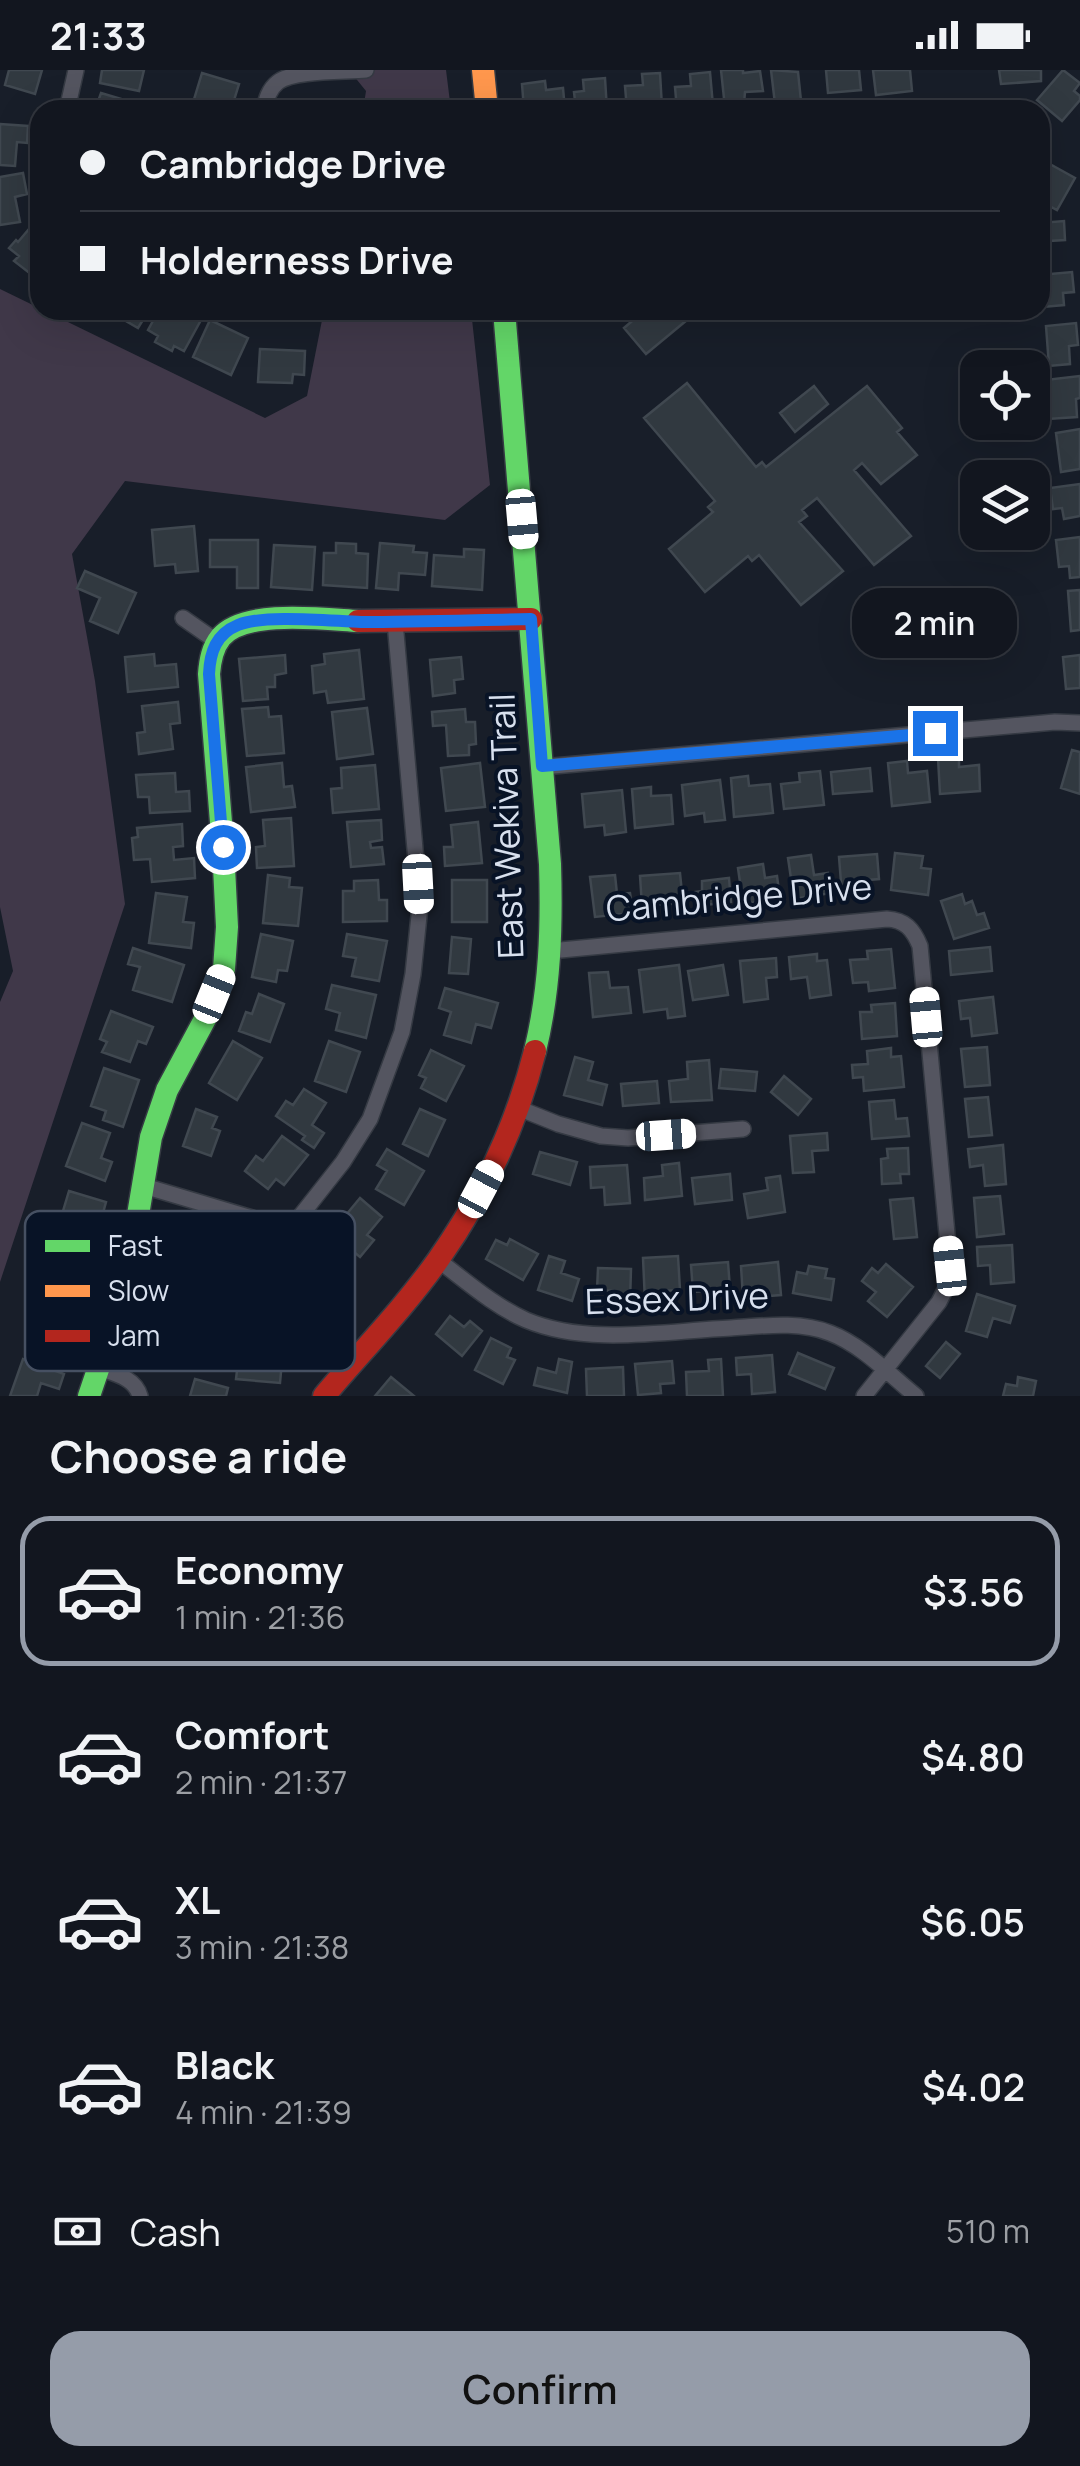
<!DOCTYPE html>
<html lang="en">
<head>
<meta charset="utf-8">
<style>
	:root { --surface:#12161f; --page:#1b1f28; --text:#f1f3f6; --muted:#9c9fa4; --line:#31353d; --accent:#959ca9 }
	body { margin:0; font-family:Manrope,sans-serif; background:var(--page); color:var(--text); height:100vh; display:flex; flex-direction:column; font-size:38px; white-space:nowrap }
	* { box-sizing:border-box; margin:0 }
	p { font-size:32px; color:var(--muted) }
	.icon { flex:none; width:55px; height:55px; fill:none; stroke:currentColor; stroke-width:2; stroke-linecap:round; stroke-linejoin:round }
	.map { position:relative; height:1326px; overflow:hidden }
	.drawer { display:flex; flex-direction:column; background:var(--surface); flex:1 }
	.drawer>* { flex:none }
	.banner { position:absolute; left:30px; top:30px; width:1020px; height:220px; border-radius:30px; box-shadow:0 10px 40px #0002,0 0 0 2px var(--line); display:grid; align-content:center; height:220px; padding:0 50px; background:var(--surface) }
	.tools { position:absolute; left:960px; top:280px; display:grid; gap:20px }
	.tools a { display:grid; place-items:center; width:90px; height:90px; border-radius:20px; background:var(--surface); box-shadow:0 10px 40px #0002,0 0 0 2px var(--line); font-size:50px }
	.end { position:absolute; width:45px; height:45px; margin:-22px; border:12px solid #1a73e8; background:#fff; box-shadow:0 0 0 5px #fff }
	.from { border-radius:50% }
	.bubble { position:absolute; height:70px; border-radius:30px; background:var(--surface); box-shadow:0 10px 40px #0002,0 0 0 2px var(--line); font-size:32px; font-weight:600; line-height:70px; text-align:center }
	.car { position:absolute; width:30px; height:60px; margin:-30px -15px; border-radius:12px; box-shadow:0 0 8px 2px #0007; background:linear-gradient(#fff 24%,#345 0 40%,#fff 0 76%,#345 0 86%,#fff 0) }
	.banner b { display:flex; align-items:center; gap:35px; height:95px; font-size:38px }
	.banner b+b { border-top:2px solid var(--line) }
	.banner i { width:25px; height:25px; background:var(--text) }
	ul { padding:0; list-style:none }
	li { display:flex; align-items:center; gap:30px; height:150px; margin:0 20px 15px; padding:0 30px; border:5px solid transparent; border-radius:30px }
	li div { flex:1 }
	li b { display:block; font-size:38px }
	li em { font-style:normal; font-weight:600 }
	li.current { border-color:var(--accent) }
	li>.icon { width:90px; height:90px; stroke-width:1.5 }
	h2 { padding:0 50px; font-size:45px; line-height:120px }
	.pay { display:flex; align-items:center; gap:25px; height:110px; padding:0 50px; font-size:38px }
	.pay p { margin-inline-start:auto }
	.button { display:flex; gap:20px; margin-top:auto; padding:20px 50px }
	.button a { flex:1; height:115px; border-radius:30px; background:var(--accent); color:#111; font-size:40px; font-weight:600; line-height:115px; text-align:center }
	.status { display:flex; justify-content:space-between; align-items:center; height:70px; padding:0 50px; background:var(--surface); direction:ltr }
	.status svg { height:28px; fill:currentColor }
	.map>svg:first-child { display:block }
	.green { fill:#403849 }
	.building { fill:#313940; stroke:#404850; stroke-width:2.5 }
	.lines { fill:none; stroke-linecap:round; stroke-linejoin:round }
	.street-casing { stroke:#353a43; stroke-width:18 }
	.fast-casing { stroke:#353a43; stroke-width:25 }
	.slow-casing { stroke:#353a43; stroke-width:25 }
	.jam-casing { stroke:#353a43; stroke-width:25 }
	.street { stroke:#545560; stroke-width:15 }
	.fast { stroke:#63d668; stroke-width:22 }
	.slow { stroke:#ff974d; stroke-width:22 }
	.jam { stroke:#b3261e; stroke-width:22 }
	.route { stroke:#1a73e8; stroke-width:12 }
	.labels { text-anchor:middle; stroke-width:8; stroke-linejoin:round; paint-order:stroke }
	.street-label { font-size:35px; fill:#d8e0ee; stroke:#081326 }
	.key { fill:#081326; stroke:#465062; stroke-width:2.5 }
	.key-label { font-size:28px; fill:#d8e0ee }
</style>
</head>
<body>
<div class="status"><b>21:33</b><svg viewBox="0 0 49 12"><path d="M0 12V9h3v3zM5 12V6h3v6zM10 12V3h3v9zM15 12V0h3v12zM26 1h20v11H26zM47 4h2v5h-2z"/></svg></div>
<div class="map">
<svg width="1080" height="1326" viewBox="0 0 1080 1326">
	<rect width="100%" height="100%" fill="#181e29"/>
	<path class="green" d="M349,0H446L451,40H363L366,21Z
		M0,219L265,348L307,326L324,240H471L490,415L445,450L125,411L72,484L95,611L125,834L0,1212V932L13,901L0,837Z"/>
	<path class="building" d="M9,0H42L35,24L5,15Z
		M102,0H144L139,21L100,13Z
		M721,0H743V3L760,1L763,21L745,22L744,34L725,38Z
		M771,0L798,2L801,31L775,34Z
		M826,0H859L861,20L828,23Z
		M873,0H910L912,21L876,25Z
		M999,0H1041V11L1001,14Z
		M1063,0L1080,13L1074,21L1080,26V30L1062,51L1037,30Z
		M710,2L713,36L677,40L675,17L691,16L690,4Z
		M202,3L239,14L231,40H197L198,37L192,36Z
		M660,3L662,37L627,40L625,16L643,15L642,4Z
		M605,8L607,40H576L574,22L584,21L583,10Z
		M545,11L546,20L563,18L565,40H524L522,14Z
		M101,23L135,33L133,40H95Z
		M0,54L28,56L27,73L17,72L15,96L0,95Z
		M1048,93L1075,108L1057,140L1040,131V108Z
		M23,103L27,124L15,127L20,152L0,155V107Z
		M1064,151L1065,170L1049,171L1050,189L1040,190V153Z
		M29,159L40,168V203L36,208L14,191L19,186L9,178L16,170L18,172Z
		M1072,202L1074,222L1063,223L1064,235L1043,237L1042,228H1040V205Z
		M107,240H149L138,258Z
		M159,240H183L201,250L184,281L174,276L172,281L155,272L158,266L148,260Z
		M645,240H679L687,250L646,284L624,258Z
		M210,250L248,268L231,305L193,287Z
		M1076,253L1078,275L1069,276L1070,294L1049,296L1046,256Z
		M260,279L305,281L304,305L293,304L292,313L258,312Z
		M1080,306V328L1076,329L1077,347L1048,349L1045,310Z
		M687,313L756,397L762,392L766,397L867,316L902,358L897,362L917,385L881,414L862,393L854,400L911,466L874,495L817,428L802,440L807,446L799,452L843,501L801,535L759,485L752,491L748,486L705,522L669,479L713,442L708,437L715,431L644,348Z
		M814,316L828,334L795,362L780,343Z
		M1080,359V399L1061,402L1056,363Z
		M1080,414V446L1064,449L1062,438L1053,439L1050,418Z
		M194,456L198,501L176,503L175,494L155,496L152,460Z
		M1080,467V507L1070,508L1069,496L1059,497L1056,470Z
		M210,470H258V518H237V497H210Z
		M336,473L356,474V483L368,484L367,518L323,515L324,483H336Z
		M380,473L414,476L413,482L427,483L425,505L399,503L398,520L376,518Z
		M274,475L315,477L312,520L271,517Z
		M464,479L484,480L482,520L432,516L434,485L464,487Z
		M85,501L136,523L118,563L90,551L100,528L77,518Z
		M1080,520V560L1071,561L1068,521Z
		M359,580L364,629L328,633L326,621L314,623L312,596L325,594L324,584Z
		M154,584L155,596L176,594L178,617L128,622L125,587Z
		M285,585L286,603L275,605V617H267L268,629L243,631L239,589Z
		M1080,585V618L1066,619L1063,587Z
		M461,587L463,609L454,610L455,623L433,626L430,590Z
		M178,632L180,653L170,654L173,679L139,684L137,663L145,662L142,636Z
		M268,637L269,647L281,646L284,683L247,686L242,639Z
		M367,638L373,684L337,689L332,642Z
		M465,639L466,652H475L476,674L469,675V685L448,686L446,655L433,656L432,642Z
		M1072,680L1080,682V724L1061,718Z
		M959,687V697L979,695L980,721L940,724L938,688Z
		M907,691L908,703L927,701L930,732L892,736L888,693Z
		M282,693L284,717L292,716L295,737L251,742L246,697Z
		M480,693L485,737L446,741L441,698Z
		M375,695L379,739L333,743L331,719L342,718L341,698Z
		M870,698L872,721L833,724L831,702Z
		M820,701L824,735L784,739L781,714L800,712L799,703Z
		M175,703L176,722L189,721L190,741L150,743L149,727H138L136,705Z
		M748,706L749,716L770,714L773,743L734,747L731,708Z
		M720,710L725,750L705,752L704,743L685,746L682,715Z
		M651,717V726L671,725L673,754L635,758L632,719Z
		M622,720L626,762L605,765L604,755L585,757L582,724Z
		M291,748L294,796L257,798L256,777L265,776L263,750Z
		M381,750L382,770L370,772L371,778L382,777L384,794L351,797L347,752Z
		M478,752L482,793L445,796L444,777H453L451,755Z
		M182,754L183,776L173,777L174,790L194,788L195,808L152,812L150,789L134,790L132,768L138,767L137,758Z
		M895,783L923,786L921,798L931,799L928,825L891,820Z
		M877,784L879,809L857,811L858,824L842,825L839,787Z
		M811,785L814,805L828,803L831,823L794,829L788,788Z
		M763,794L765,808L777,806L780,829L743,834L738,798Z
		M680,803L683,833L642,836L640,806Z
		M268,805L290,808L289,817L302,818L298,856L263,853Z
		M615,805L617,824L630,823L633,843L595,847L590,807Z
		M729,808L731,832L696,836L695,822L702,821V811Z
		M378,810L379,830H387V851L343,852V821H354V811Z
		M452,810H487V852H452Z
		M156,823L187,827L183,852L194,853L191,878L149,873Z
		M962,824L965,834L972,831L977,845L984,843L989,858L954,869L941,831Z
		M261,864L293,871L287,901L278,900L276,912L252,907Z
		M347,864L387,871L379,911L352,906L356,888L343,886Z
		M452,867L471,869L468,904L449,903Z
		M990,877L992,901L951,905L949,881Z
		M133,878L184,895L172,932L133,920L140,897L128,894Z
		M891,879L895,918L869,921L868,912L853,913L850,890L868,889L867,881Z
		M817,884V891L827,890L831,925L810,928L807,907L791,909L789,887Z
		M776,888L777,907L766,908L768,929L744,932L740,891Z
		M679,895L685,946L668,948L667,939L644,942L639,900Z
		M723,895L728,925L693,930L688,901Z
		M608,902L610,918L628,917L631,943L593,947L589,903Z
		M332,915L376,925L366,968L336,960L340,943L326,939Z
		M445,918L498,933L491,958L476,954L471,973L444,965L451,942L439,938Z
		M259,924L284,934L270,972L239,961L246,942L252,944Z
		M993,927L997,963L972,966L970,948L961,949L959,931Z
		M895,933L897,966L862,969L860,942H872L871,935Z
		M111,941L153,957L146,974L138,971L130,992L102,982L107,972L100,969Z
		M233,971L262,988L237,1030L209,1013Z
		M329,971L360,982L346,1022L315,1011Z
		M987,977L990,1015L965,1017L961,979Z
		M891,978V987L901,986L904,1017L864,1021L863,1007L853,1008L852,995L868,994L867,981Z
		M431,980L464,996L446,1031L421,1018L426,1008L419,1005Z
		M575,987L593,992L588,1010L607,1015L602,1035L564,1025Z
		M709,990L712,1030L671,1032L669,1011L688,1009L687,992Z
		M104,998L139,1010L123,1057L103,1050L106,1041L91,1036Z
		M721,999L757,1002L755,1021L719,1018Z
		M784,1006L811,1029L798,1045L771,1022Z
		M657,1011L659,1033L623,1036L621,1014Z
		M304,1019L326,1033L312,1055L324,1063L314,1078L302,1070L305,1066L276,1046L286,1031L293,1035Z
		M988,1027L992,1065L969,1067L965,1029Z
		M894,1030L896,1049L907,1048L909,1066L872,1069L869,1032Z
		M196,1039L217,1047L212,1058L220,1061L211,1086L183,1076Z
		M420,1039L445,1050L428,1086L403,1074Z
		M82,1053L110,1063L101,1088L112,1092L105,1111L66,1096Z
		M827,1063L828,1080L812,1081L814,1102L793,1103L790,1066Z
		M282,1066L308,1085L284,1115L276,1109L268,1119L245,1101L256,1086L263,1091Z
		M1003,1075L1006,1114L985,1116L983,1095L970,1097L968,1079Z
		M908,1078L909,1104H900L901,1113L882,1114L881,1089L888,1088L887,1079Z
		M387,1079L424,1101L404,1135L376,1119L387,1101L377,1095Z
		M540,1082L577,1092L570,1115L533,1104Z
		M679,1093L682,1126L645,1130L644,1108L663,1106L662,1095Z
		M627,1095L630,1133L605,1135L604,1117L591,1118L590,1097Z
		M730,1104L732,1130L695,1134L692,1108Z
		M780,1106L785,1142L748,1148L744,1124L768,1120L766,1108Z
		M69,1121L106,1132L93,1179L67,1172L69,1164L57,1161Z
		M1000,1126L1004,1164L977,1167L974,1128Z
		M360,1128L382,1147L367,1165L374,1170L360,1187L331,1163Z
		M913,1128L917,1167L894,1169L890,1130Z
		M510,1169L538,1184L523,1210L486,1189L496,1170L507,1175Z
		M1012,1175L1014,1212L991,1214L990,1195L978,1196L977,1177Z
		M549,1186L565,1191L561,1203L579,1209L572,1231L538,1220Z
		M678,1186L680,1220L662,1221V1231L645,1232L643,1188Z
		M728,1192L730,1219L693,1222L691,1195Z
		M778,1192L781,1225L743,1228L741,1196Z
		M886,1194L913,1217L887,1247L868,1231L876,1222L862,1211L872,1198L878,1203Z
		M809,1196L827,1199L825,1208L834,1209L831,1230L793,1223L797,1202L807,1204Z
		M598,1198L631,1199L630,1232L613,1231V1221L597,1220Z
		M977,1224L1015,1236L1010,1253L993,1248L987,1267L966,1261Z
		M450,1246L464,1257L470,1251L482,1261L462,1286L436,1264Z
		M491,1268L511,1278L507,1287L515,1290L503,1314L475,1300Z
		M251,1270L274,1273L273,1279L283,1280L280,1313L236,1309L238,1292L249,1293Z
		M946,1272L960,1284L940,1308L926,1296Z
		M798,1283L834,1298L825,1319L789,1304Z
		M772,1285L775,1322L752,1324L751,1304L737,1305L736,1288Z
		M23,1289L64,1304L59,1319L41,1313L37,1326H10Z
		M559,1289L572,1292L567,1323L534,1315L538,1298L556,1303Z
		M721,1289L723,1326H687L686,1302L709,1301L708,1290Z
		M672,1291L674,1313L660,1314L661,1323L638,1325L635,1294Z
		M623,1297L624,1326H587L586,1299Z
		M391,1307L414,1326H375Z
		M1018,1307L1036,1311L1033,1326H1003L1006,1314L1017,1316Z
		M195,1309L228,1318L226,1326H190Z"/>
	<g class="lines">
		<defs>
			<path id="street" d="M67,40L76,0
				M264,40C266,29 269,19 278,12C293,0 345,2 366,0
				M183,548L216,571
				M542,697L1055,652L1080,653
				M550,881L887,849C905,850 913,859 920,876L950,1196L947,1216L939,1232L864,1326
				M518,1038L558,1054L601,1066L628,1068L743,1059
				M144,1116L272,1154H285L298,1149L343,1092L370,1049L402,962L413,904L420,836L395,552
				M438,1190C466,1211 494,1236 526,1250C588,1276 665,1261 731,1258C763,1256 799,1251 830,1263C862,1275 890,1305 916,1326
				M99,1298C116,1304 135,1308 140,1326"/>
			<path id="fast" d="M504,240L550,794C552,858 550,919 535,981
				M89,1326L126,1217L151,1067L167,1020L205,949L224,899L227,857L223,777L209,604C210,591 212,578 221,567C245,539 323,549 358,551"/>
			<path id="slow" d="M483,0L487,40"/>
			<path id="jam" d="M358,551L531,549
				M324,1326C362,1281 404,1238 438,1190C483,1126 516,1057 535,981"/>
		</defs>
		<use href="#street" class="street-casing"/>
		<use href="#fast" class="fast-casing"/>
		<use href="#slow" class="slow-casing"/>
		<use href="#jam" class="jam-casing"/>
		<use href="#street" class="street"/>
		<use href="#fast" class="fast"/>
		<use href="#slow" class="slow"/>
		<use href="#jam" class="jam"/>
	</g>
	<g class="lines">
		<path class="route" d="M223,777L209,604C210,582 216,564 238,555C265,544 330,551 361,552C418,552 475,550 531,549L542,696L935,663"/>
	</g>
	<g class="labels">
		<g class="street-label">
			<text transform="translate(507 756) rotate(-92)" y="12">East Wekiva Trail</text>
			<text transform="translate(739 828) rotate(-5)" y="12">Cambridge Drive</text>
			<text transform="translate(677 1229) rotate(-2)" y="12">Essex Drive</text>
		</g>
	</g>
	<rect x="25" y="1141" width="330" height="160" rx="15" class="key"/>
	<rect x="45" y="1170" width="45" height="12" fill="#63d668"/>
	<rect x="45" y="1215" width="45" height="12" fill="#ff974d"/>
	<rect x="45" y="1260" width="45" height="12" fill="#b3261e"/>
	<g class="key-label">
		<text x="108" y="1186">Fast</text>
		<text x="108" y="1231">Slow</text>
		<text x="108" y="1276">Jam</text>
	</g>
</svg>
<div class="tools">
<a><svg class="icon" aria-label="locate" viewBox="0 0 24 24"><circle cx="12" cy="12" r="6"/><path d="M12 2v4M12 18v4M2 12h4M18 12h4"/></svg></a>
<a><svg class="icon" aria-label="layers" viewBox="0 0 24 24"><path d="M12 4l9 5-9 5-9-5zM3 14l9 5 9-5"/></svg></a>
</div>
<i class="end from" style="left:223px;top:777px"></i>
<i class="end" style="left:935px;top:663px"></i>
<div class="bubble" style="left:852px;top:518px;width:165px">2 min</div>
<i class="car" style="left:522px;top:449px;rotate:175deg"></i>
<i class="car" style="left:418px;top:814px;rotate:177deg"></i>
<i class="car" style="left:214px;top:924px;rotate:22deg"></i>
<i class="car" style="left:926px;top:947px;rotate:355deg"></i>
<i class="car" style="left:666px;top:1065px;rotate:86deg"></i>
<i class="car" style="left:481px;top:1119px;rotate:28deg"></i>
<i class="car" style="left:950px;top:1196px;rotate:354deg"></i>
<div class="banner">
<b><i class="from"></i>Cambridge Drive</b>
<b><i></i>Holderness Drive</b>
</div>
</div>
<section class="drawer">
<h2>Choose a ride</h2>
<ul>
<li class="current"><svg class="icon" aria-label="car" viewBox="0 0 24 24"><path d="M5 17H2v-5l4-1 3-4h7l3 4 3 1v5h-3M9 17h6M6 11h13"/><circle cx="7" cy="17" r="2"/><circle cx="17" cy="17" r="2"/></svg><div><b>Economy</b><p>1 min · 21:36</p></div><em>$3.56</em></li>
<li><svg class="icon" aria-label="car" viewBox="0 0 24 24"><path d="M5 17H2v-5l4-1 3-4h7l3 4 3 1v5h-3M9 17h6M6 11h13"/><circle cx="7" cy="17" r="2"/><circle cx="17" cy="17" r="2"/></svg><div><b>Comfort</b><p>2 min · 21:37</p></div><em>$4.80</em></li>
<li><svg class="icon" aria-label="car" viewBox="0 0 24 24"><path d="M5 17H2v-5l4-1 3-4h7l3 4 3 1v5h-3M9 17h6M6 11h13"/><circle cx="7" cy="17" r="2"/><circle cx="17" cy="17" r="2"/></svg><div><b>XL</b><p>3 min · 21:38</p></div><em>$6.05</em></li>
<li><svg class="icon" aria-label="car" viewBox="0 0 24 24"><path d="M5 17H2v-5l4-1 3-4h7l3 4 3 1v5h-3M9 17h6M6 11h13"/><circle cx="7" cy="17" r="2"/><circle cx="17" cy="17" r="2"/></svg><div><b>Black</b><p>4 min · 21:39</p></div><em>$4.02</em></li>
</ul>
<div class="pay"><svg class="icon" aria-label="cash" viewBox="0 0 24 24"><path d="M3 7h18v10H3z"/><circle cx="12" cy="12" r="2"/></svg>Cash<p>510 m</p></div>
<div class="button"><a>Confirm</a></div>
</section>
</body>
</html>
